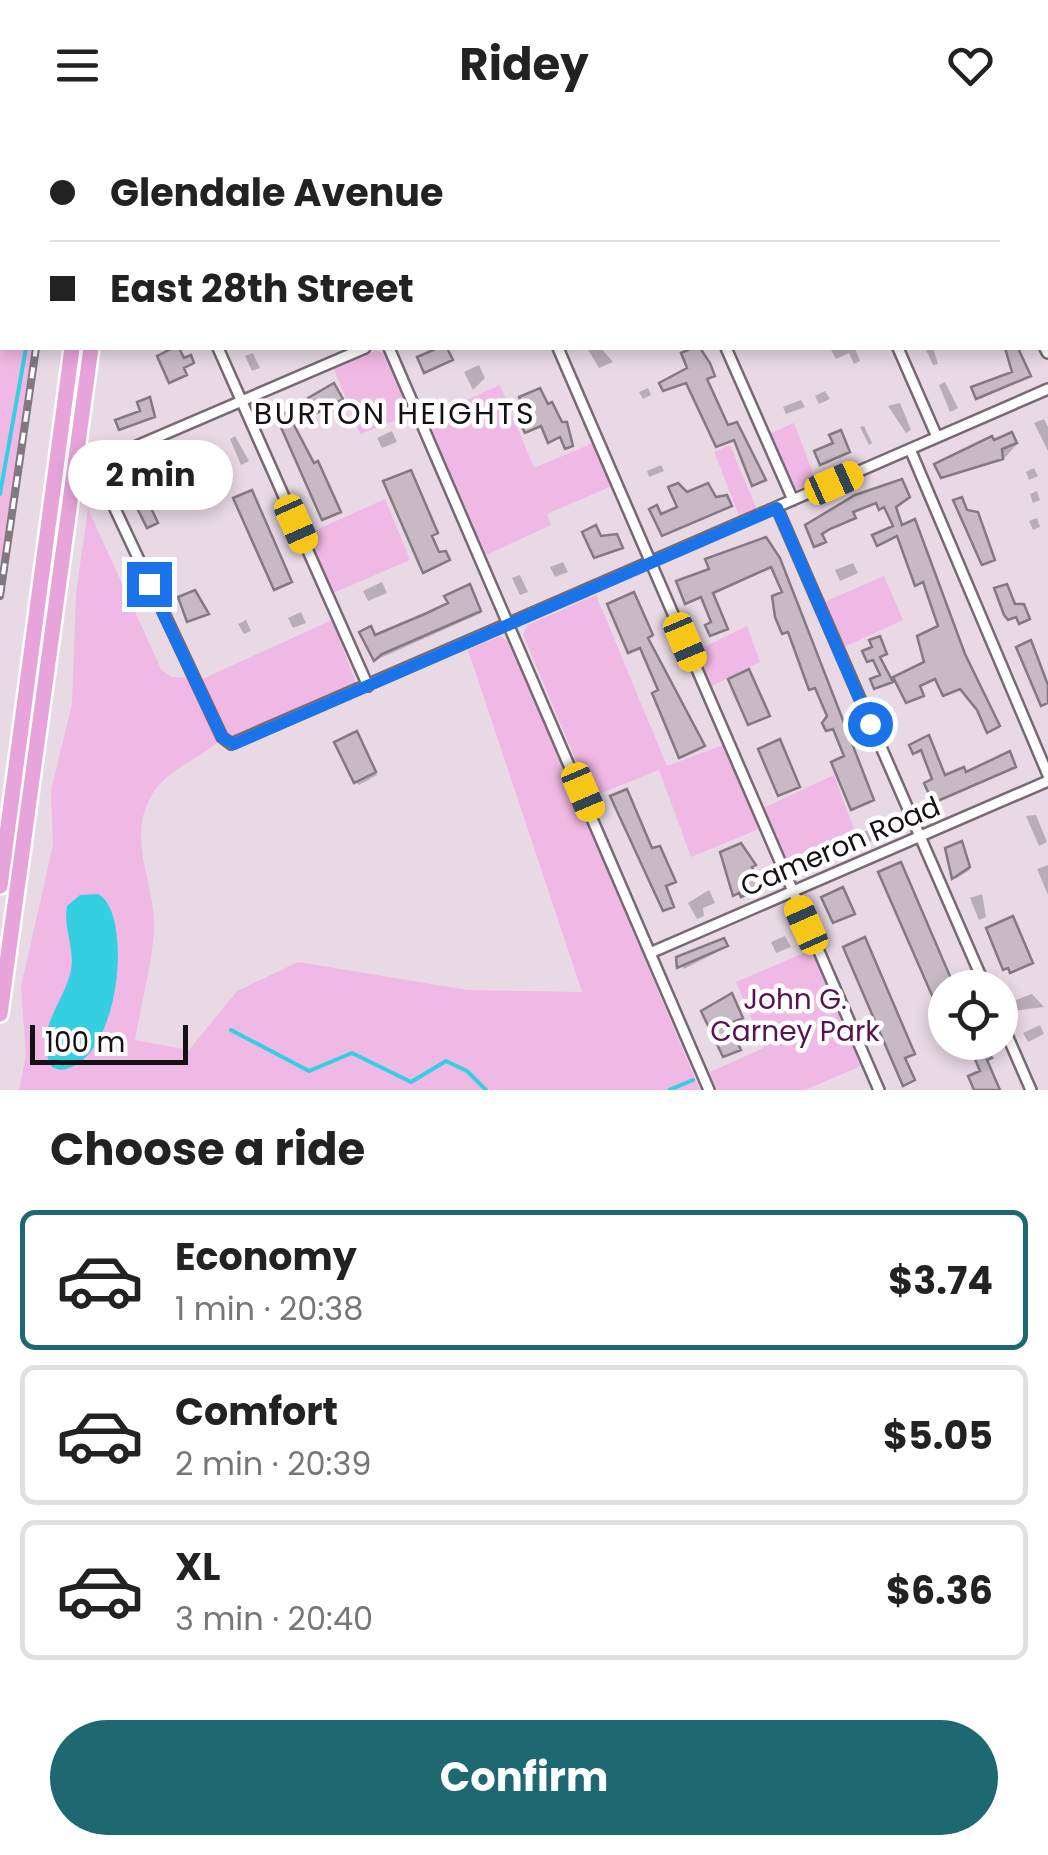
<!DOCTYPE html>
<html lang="en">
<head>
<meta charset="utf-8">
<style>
	:root { --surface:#fff; --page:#f6f6f6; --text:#222; --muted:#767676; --line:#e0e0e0; --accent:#1d6871 }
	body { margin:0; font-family:Poppins,sans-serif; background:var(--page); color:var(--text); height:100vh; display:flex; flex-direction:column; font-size:38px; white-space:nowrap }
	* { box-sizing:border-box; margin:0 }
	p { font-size:32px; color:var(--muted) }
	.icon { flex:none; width:55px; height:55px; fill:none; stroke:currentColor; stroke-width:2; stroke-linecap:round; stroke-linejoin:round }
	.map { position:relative; height:960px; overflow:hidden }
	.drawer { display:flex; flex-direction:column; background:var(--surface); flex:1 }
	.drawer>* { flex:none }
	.banner { position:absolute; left:0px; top:0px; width:1050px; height:220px; box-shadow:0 5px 15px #0003; display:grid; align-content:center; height:220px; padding:0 50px; background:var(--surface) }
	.buttons { position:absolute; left:928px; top:840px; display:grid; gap:20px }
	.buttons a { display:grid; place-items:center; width:90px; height:90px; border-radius:50%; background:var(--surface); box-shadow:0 5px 15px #0003; font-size:50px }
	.scale { position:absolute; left:30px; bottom:25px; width:158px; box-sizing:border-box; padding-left:10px; border:5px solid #151014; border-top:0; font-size:28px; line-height:35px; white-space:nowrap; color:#151014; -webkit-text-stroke:8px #fff; paint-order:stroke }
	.end { position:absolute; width:45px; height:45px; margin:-22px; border:12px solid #1a73e8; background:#fff; box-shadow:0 0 0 5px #fff }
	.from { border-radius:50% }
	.bubble { position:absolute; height:70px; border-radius:35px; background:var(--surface); box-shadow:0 5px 15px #0003; font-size:32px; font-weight:700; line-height:70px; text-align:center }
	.car { position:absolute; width:30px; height:60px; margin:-30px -15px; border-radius:12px; box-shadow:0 0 8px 2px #0007; background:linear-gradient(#f5c518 24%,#345 0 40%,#f5c518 0 76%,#345 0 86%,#f5c518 0) }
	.banner b { display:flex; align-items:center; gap:35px; height:95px; font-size:38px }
	.banner b+b { border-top:2px solid var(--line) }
	.banner i { width:25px; height:25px; background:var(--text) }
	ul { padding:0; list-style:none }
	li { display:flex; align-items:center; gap:30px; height:140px; margin:0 20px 15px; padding:0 30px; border:5px solid var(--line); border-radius:15px }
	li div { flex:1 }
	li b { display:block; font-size:38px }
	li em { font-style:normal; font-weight:700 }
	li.current { border-color:var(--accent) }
	li>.icon { width:90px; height:90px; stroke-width:1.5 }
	h2 { padding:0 50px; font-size:45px; line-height:120px }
	.cta { display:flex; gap:20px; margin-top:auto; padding:20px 50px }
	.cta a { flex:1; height:115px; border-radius:60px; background:var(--accent); color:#fff; font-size:40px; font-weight:700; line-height:115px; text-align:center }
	header { display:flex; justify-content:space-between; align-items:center; height:130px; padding:0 50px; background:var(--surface); font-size:45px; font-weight:700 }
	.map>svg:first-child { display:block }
	.green { fill:#f0b8e4 }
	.water { fill:#34d0e1 }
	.shadow { fill:#0003 }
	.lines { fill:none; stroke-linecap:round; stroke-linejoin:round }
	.stream { stroke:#34d0e1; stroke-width:4 }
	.building { fill:#c8b9c4; stroke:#867883; stroke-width:2.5 }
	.minor-casing { stroke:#776973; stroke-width:14 }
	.tertiary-casing { stroke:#776973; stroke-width:16 }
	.trunk-casing { stroke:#fff; stroke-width:20 }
	.minor { stroke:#fff; stroke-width:9 }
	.tertiary { stroke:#fff; stroke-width:11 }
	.trunk { stroke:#e6a4da; stroke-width:15 }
	.rail-casing { stroke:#827880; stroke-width:8 }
	.rail { stroke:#fff; stroke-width:4; stroke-dasharray:11; stroke-linecap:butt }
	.route { stroke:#1a73e8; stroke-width:12 }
	.labels { text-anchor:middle; stroke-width:9; stroke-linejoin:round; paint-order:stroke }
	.street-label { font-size:28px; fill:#151014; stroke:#fff }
	.park-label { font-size:28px; fill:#58124f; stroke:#fff }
	.neighbourhood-label { font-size:30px; letter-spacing:2.5px; fill:#151014; stroke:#fff }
</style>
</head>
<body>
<header><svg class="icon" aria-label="menu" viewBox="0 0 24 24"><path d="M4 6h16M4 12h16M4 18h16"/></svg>Ridey<svg class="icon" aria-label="heart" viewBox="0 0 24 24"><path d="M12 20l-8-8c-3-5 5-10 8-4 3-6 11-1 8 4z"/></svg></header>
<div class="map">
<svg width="1048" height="960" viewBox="0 0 1048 960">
	<rect width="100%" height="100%" fill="#e8d9e5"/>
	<path class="green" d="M0,166L2,218H33L0,437Z
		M377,220L386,225L412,284L360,304L334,239Z
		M500,255L534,338L593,313L612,356L547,384L551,395L486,425L427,288Z
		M794,293L817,354L794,360L769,304Z
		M730,315L757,380L740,388L714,322Z
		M385,369L410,430L331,464L305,405Z
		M88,379L161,539L171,547L187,548L218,612C197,630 166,640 152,665C125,709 157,756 154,802C151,838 141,874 135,910L189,920L237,861L298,832L468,860L582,862L468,520L500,506L510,513L700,960H19L26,925L21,857L53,715L51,661L72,574L76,463Z
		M884,446L903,490L842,518L822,473Z
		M596,465L667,636L723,615L759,699L691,727L659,640L591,667L523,504L528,495Z
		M332,490L357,556L238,607L227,604L198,551Z
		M747,496L760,532L710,557L694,522Z
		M834,645L854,699L785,732L763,678Z
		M811,820L861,936L805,960H717L710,942L764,918L736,852Z"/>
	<path class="water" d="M98,764C134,782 121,935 60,940L52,937C32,901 64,874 71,840C75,819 63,798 67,776L80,765Z"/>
	<path class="shadow" d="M587,218H601L613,232L599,238Z
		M698,218L714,247L706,250L728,298L738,296L765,351L754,354L737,310L718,316L689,253L665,260L690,239L684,224Z
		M830,218H855L860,231L854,234L849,223L836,229Z
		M925,218H933L938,234L933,235Z
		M1006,218H1017L1030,247L980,269L1016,243Z
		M253,223L260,238L252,241L245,226Z
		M479,235L485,248L473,260L464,242Z
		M945,252L958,278L950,282L939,255Z
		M334,256L342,271L293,297L314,336L319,335L340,384L325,390L279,288L314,277Z
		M648,258L651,265L643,269L639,262Z
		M825,261L830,269L819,274L815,266Z
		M801,270L805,277L786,284L783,277Z
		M900,273L911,300L906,303L888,276Z
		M1044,289L1048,297V321L1034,293Z
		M864,296L872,313L869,315L860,297Z
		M392,301L397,312L382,318L377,308Z
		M235,306L249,331L241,335L230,309Z
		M1013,306L1017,314L1003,330L943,346L994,312Z
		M211,322L216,332L184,345L188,355L145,368L157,395L150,398L133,365Z
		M661,335L664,341L649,347L647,341Z
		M1034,338L1038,346L1029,350L1026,342Z
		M902,353L909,369L896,379L1000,598L990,602L980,578L963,559L946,566L938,549L919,557L923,567L908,572L941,498L925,452L917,455L900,406L880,416L875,406L896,397L887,377L882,379L878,373L853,384L855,389L831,399L822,406L825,414L817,417L808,396Z
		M1037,361L1040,370L1033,373L1030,364Z
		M1037,388L1040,397L1033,400L1029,391Z
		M563,432L568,442L555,447L550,437Z
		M780,432L873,671L855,679L847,627L835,599L828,600L830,586L818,558L811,559L791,502L784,503L785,464L774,437L712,465L728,500L713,506L715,493L704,467L687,472Z
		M853,433L858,443L840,451L835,440Z
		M520,445L528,462L520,465L512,448Z
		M382,452L387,463L368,471L363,461Z
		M471,458L481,483L376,530L363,503L375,507L451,474Z
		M635,466L653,507L648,509L704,618L683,628L655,564L661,562L643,518L630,521Z
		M301,482L306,493L293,498L288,488Z
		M246,490L251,501L244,504L238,494Z
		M359,607L377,645L359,655L356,652Z
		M928,608L945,648L966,645L1010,626L1016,638L936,672L935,651L924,621L917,624L912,616Z
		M1036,685L1047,712L1039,716L1026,686Z
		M882,694L887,704L869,712L864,702Z
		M828,715L833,724L826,727L828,731L811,738L806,727Z
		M963,715L970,740L955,749L954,747Z
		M1048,735V765L1037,739Z
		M709,760L715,773L703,778L704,786L697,789L688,773Z
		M982,764L986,787L979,790L970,768Z
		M785,806L791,817L776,823L771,812Z
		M724,811L727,817L684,839L677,830Z
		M1032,864L1044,877L1012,881L1008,873Z
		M1040,895L1044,904L1028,912L1023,903Z"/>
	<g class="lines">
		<path class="stream" d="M0,65H2
			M0,364L26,218
			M231,900L309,941L352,923L411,952L446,931L467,941L486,960
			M669,960L693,950"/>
	</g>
	<path class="building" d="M173,218H179L184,228L191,225L194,233L184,238L187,245L169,253L157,226Z
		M438,218H447L453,230L424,243L417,227Z
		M692,218H700L710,233L715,246L707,249L728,295L737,292L766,350L752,356L734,310L716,317L686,253L663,261L659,253L687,238L681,223Z
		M1005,218H1018L1031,246L976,269L971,257L1012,242Z
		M334,253L343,269L294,295L314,333L318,331L341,382L322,390L276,286L311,275L308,268Z
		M540,258L548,274L552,272L562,292H567L573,316L565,319L560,307L548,313L541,296L525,303L519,291L527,288L519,267Z
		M150,267L155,287L119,300L115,290L140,281L137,272Z
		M841,300L850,322L820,335L814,321L833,313L829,305Z
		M1012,302L1017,313L1002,319L1003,329L941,348L934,334L992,306L994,310Z
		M204,318H211L216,331L184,344L189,354L146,367L158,393L147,398L130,364L143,357L138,344Z
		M411,340L438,403L432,406L439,422L446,421L450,430L423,443L383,351Z
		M902,349L910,367L896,377L902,395L915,389L965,524L1000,596L987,603L977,580L960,559L943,566L935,549L920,556L924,566L906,573L893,547L924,532L917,506L938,496L923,452L915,456L897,406L877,416L872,405L893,396L884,377L879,380L876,373L853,382L856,388L830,399L822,404L826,412L814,417L805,395L855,365Z
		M678,353L687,362L708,353L716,367L727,365L732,376L662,406L649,379L657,375L661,384L677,377L668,357Z
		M252,360L292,452L274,460L233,368Z
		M962,367L967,380L978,382L995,430L982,435L980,431L953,370Z
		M596,395L601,406L617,404L623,418L594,428L582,402Z
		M766,407L780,428L874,670L851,680L831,632L844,626L833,599L826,601L822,593L827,586L815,558L809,560L788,502L782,504L775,487L772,466L782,462L771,437L713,463L728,499L710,506L705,495L711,492L701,467L685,474L676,451L709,439L705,429Z
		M470,454L481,481L382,524L374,531L359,502L371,496L375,505L427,483L448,473L444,466Z
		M1007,454L1015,474H1024L1030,489L1019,494L1016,487L1008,490L1004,485L994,458Z
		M195,460L209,484L187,492L178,467Z
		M634,462L653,505L648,508L705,616L679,628L652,563L658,560L640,518L628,523L607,474Z
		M880,506L887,524L880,527L893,552L874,559L870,549L880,545L873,530L867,532L862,521L872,517L869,510Z
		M1031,510L1048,555V573L1041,576L1016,517Z
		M749,539L770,586L748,595L728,549Z
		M357,601L376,642L354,653L334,612Z
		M929,605L945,645L964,637L966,642L1010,621L1016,637L933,673L924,653L932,649L921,620L913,624L909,615Z
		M780,609L800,657L778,666L758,619Z
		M627,659L652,718L660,716L676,752L666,756L674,777L663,781L610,666Z
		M962,711L970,737L952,749L945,718Z
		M741,713L756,735L752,737L761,758L741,767L739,763L733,766L720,722Z
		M901,732L955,858H945V895L878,742Z
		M843,757L855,784L833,793L821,767Z
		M1013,786L1033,833L1010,843L1008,838L1003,840L986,798Z
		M865,807L915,924L905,928L915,950L903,956L843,817Z
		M724,808L728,816L677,838L676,827Z
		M732,863L743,888L729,894L741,920L723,927L701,881Z
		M982,912L992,928L987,930L1000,960H974L968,946L980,941L969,915Z"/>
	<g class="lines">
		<defs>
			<path id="minor" d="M296,0L297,2
				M464,0L466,2
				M803,0L804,2
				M204,2L205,0
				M857,2L863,0
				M218,218L368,556
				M365,218L125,321L102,339L109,366L222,607L231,614L1048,259
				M389,218L709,960
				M558,218L879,960
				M726,218L793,370
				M898,218L937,307
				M910,319L1048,645
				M777,378L986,858
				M650,823L1048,651
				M1000,889L1031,960"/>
			<path id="tertiary" d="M951,0L952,2
				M967,0L968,2
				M1048,181V182
				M1046,218L1048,222"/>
			<path id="trunk" d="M92,2V0
				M111,2V0
				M0,756L72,218
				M0,884L91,218"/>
		</defs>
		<use href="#minor" class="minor-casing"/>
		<use href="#tertiary" class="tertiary-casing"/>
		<use href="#trunk" class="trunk-casing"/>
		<use href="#minor" class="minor"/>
		<use href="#tertiary" class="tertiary"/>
		<use href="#trunk" class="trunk"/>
		<defs>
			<path id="rail" d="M66,2V0
				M0,466L36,218"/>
		</defs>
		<use href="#rail" class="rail-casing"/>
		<use href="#rail" class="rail"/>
	</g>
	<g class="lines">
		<path class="route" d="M149,454L222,607L234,614L777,378L870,594"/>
	</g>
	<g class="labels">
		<g class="street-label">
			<text transform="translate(840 716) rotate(-23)" y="10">Cameron Road</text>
		</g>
		<g class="park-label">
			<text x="795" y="879">John G.<tspan x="795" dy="32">Carney Park</tspan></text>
		</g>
		<g class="neighbourhood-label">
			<text x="395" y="294">BURTON HEIGHTS</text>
		</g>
	</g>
</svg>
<div class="buttons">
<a><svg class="icon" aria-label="locate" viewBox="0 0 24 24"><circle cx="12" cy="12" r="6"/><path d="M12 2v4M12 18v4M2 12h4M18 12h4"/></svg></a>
</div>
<div class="scale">100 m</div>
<i class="end from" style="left:870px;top:594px"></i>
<i class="end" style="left:149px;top:454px"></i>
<div class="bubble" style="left:68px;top:310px;width:165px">2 min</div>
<i class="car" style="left:834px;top:353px;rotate:66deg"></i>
<i class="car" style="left:296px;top:394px;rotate:156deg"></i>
<i class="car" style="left:685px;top:512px;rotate:157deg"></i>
<i class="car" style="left:583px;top:662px;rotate:157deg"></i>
<i class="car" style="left:806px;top:795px;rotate:336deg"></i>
<div class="banner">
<b><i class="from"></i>Glendale Avenue</b>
<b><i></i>East 28th Street</b>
</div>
</div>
<section class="drawer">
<h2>Choose a ride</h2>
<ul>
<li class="current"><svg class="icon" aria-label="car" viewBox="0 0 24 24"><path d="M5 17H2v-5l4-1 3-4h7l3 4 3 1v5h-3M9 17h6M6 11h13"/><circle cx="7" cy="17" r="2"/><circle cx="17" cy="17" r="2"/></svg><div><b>Economy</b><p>1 min · 20:38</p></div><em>$3.74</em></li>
<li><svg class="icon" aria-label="car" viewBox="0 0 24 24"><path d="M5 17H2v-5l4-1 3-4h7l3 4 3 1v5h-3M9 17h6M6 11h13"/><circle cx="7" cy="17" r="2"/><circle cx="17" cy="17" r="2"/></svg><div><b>Comfort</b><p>2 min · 20:39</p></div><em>$5.05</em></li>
<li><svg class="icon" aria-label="car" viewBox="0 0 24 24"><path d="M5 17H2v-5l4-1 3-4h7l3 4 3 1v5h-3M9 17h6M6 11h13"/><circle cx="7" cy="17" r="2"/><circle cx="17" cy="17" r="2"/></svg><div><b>XL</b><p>3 min · 20:40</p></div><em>$6.36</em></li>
</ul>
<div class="cta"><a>Confirm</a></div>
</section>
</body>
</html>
